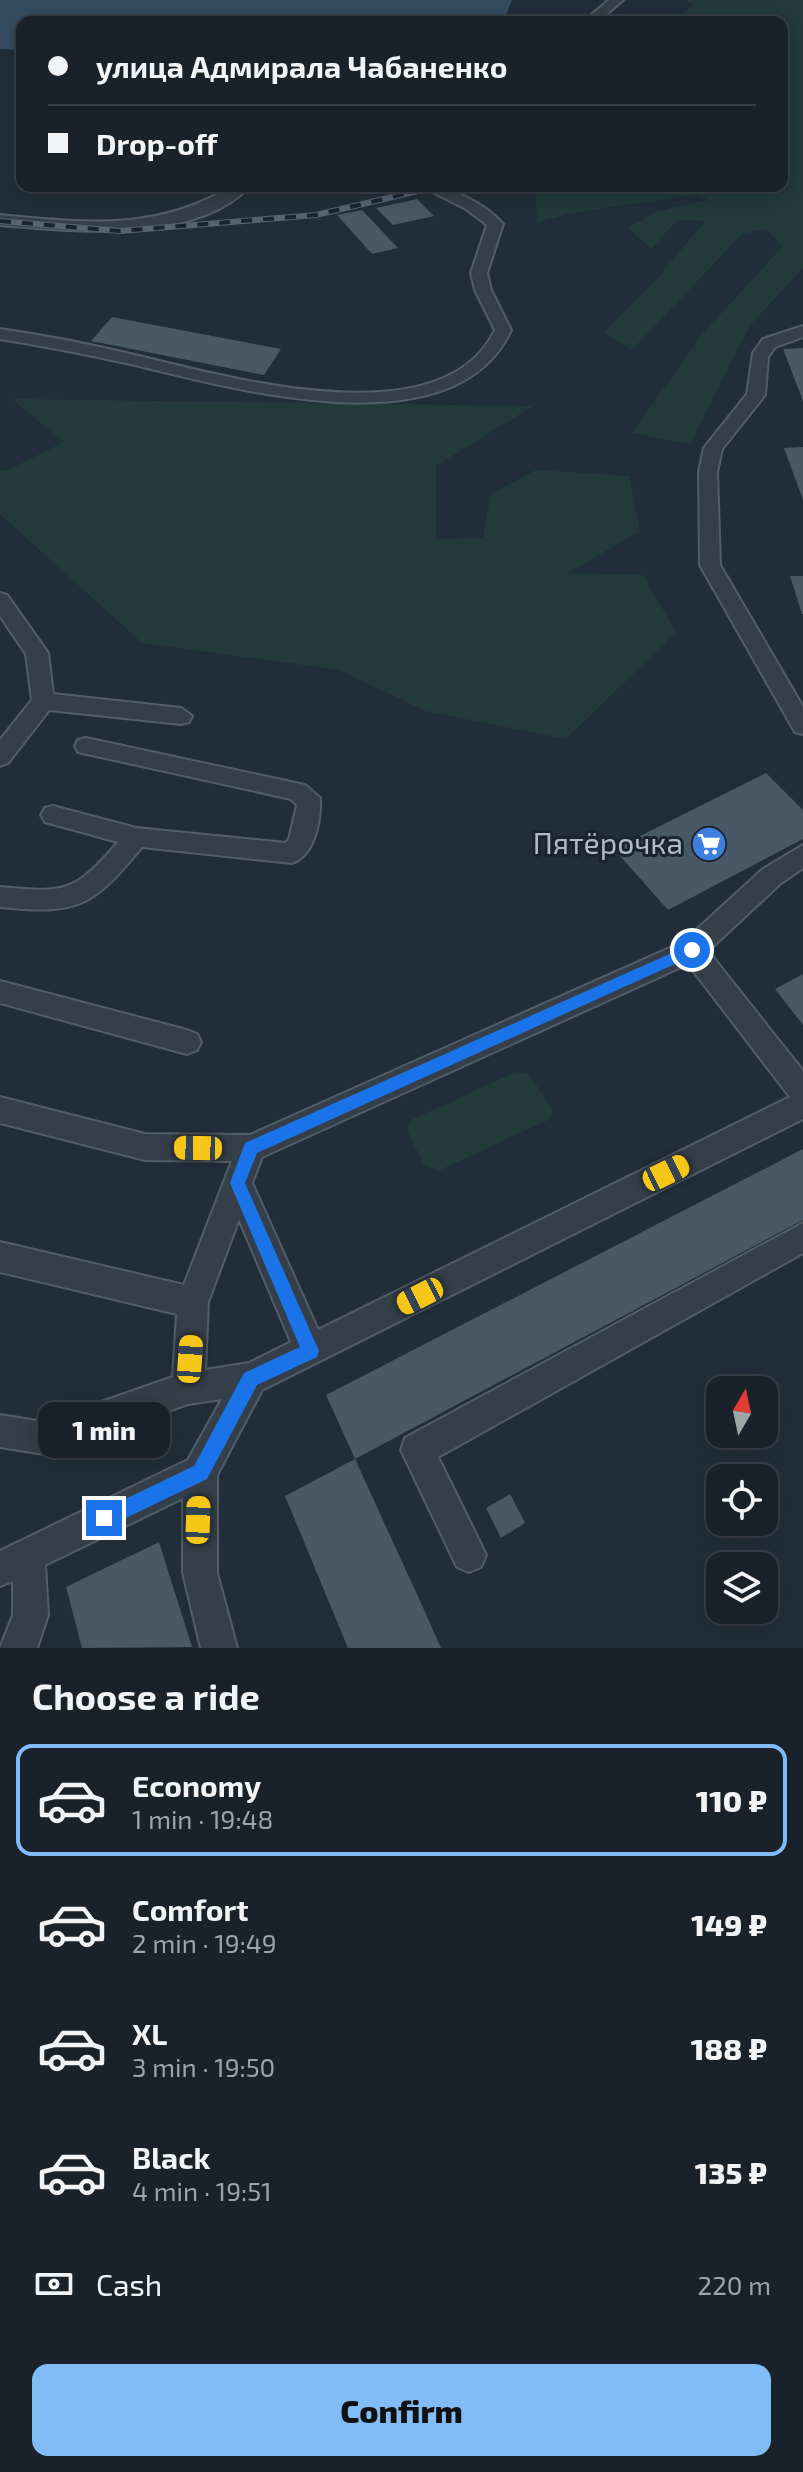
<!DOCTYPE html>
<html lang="en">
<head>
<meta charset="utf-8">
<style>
	:root { --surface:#19222b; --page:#222a33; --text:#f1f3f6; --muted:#9fa4a9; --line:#373f47; --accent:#82bcf8 }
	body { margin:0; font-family:"Exo 2",sans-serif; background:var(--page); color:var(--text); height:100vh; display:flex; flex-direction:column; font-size:30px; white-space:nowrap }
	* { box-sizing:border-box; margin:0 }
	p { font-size:26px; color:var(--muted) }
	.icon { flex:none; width:44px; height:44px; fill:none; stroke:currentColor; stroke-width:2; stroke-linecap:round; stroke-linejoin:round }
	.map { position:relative; height:1648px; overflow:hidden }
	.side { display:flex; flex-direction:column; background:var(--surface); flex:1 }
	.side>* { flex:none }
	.hud { position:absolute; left:16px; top:16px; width:772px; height:176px; border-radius:16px; box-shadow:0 4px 20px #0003,0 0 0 2px var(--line); display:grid; align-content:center; height:176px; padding:0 32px; background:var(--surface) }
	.needle { width:52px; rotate:9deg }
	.controls { position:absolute; left:706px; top:1376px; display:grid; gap:16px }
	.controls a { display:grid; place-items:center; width:72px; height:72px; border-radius:16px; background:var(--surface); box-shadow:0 4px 20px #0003,0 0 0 2px var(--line); font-size:40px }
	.end { position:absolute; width:36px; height:36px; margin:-18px; border:10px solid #1a73e8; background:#fff; box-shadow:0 0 0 4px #fff }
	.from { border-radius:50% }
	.bubble { position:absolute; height:56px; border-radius:16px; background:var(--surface); box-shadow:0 4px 20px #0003,0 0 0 2px var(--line); font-size:26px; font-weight:800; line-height:56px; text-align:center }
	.car { position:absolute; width:24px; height:48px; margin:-24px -12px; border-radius:10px; box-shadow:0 0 6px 2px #0007; background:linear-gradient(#f5c518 24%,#345 0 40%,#f5c518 0 76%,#345 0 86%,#f5c518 0) }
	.hud b { display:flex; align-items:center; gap:28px; height:76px; font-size:30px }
	.hud b+b { border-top:2px solid var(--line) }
	.hud i { width:20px; height:20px; background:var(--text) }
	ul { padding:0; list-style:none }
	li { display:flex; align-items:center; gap:24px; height:112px; margin:0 16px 12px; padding:0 16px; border:4px solid transparent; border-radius:16px }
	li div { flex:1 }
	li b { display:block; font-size:30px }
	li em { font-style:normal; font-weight:800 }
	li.selected { border-color:var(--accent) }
	li>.icon { width:72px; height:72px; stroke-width:1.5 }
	h2 { padding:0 32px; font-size:36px; line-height:96px }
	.pay { display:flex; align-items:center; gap:20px; height:88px; padding:0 32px; font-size:30px }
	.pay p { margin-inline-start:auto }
	.cta { display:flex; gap:16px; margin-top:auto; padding:16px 32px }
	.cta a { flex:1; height:92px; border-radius:16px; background:var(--accent); color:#111; font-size:32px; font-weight:800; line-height:92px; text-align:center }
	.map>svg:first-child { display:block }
	.green { fill:#233a3a }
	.water { fill:#354c60 }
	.building { fill:#495865 }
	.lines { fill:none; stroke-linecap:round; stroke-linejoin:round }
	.minor-casing { stroke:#525d67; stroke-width:4 }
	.minor { fill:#353f49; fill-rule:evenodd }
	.rail-casing { stroke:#566470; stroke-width:6 }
	.rail { stroke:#1a242e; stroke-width:4; stroke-dasharray:11; stroke-linecap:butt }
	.route { fill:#1a73e8 }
	.labels { text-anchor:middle; stroke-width:6; stroke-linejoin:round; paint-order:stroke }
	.poi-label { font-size:30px; fill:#afbac6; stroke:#1a242e; text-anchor:end }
</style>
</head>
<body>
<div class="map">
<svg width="803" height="1648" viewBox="0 0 803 1648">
	<rect width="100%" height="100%" fill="#212e39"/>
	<path class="green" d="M685,0H803V268L751,324L690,444L632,433L704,332L782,247L767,229L742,234L632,350L604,332L656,280L705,221L677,220L651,249L628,228L656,212L707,200L700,194L572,213L537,222L536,193L552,186H782V22H684L680,19L694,4Z
		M12,399L533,406L436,466V539L483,538L491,494L536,470L629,476L640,531L568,573L643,575L676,632L566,739L425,711L340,670L142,643L0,514V469L6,471L64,442Z
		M516,1072L528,1073L553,1109L548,1120L440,1170L424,1165L407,1130L413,1119Z"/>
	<path class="water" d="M0,0H512L503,22H22V50L0,49Z"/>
	<path class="building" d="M417,199L434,216L393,225L376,208Z
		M362,210L398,248L372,254L337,215Z
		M112,317L281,349L264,375L91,341Z
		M803,348V401L783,349Z
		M803,447V500L784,448Z
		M790,576H803V614H802Z
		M766,773L803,810V839L668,910L614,849Z
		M803,974V1025L775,989Z
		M803,1149V1220L355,1459L326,1395Z
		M355,1459L421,1603L441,1648H348L285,1496Z
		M510,1494L525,1523L501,1538L486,1508Z
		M159,1542L192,1647L82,1648L66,1587Z"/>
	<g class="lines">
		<defs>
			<path id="minor" d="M609,0H623L597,22H583Z
				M232,186H250C194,245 73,231 0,225V215C85,223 156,232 232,186Z
				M421,186C450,186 483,202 503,224L487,273L491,290L511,330C454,454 229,387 126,363C85,354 43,346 0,339V329C42,335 84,343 126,353C218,374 441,442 495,330L475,290L471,273L487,225L466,209Z
				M803,326V337L775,347L768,357L765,395L722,449L717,472L720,565L803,707V734L795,732L700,565L699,472L704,448L747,394L753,353L763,339Z
				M0,593L7,595L48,653L53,694L181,708L192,716L189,722L181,724L49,710L8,763L0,766V740L32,700L26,654L0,616Z
				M86,738L305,785L320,798C321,820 315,855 292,863L142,847C92,907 79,915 0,907V887C66,893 74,893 118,842L45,822L41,815L45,808L53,806L136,828L286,843L289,839L297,805L291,799L78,752L75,746L78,740Z
				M803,845V868L781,883L708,951L803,1071V1119L262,1390L217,1475V1573L237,1648H201L183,1573V1498L45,1565L48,1615L37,1648H0L13,1615V1581L0,1586V1551L188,1460L222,1399L188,1404L44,1454L0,1447V1415L44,1422L173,1377L177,1314L0,1272V1242L184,1285L232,1161L145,1160L0,1123V1097L145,1134L250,1135L683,942L763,869ZM688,964L790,1097L318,1330L252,1183L262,1157ZM239,1219L291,1342L249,1363L205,1370L208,1302Z
				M0,981L187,1030L197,1034L201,1042L197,1050L187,1054L0,1003Z
				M803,1223V1253L438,1457L486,1555L481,1567L469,1572L457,1567L401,1450L405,1438Z"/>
		</defs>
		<use href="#minor" class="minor-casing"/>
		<use href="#minor" class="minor"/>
		<defs>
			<path id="rail" d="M0,221L120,231L316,215L439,186"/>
		</defs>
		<use href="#rail" class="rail-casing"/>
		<use href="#rail" class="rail"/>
	</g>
	<path class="route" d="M692,944L699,950L697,954L257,1153L245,1183L319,1351L317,1357L257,1385L207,1479L111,1525H98V1512L194,1466L244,1373L300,1347L230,1183L245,1143Z"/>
	<defs>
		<symbol id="supermarket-disc" viewBox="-11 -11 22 22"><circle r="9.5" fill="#3f7fe0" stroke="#1a242e"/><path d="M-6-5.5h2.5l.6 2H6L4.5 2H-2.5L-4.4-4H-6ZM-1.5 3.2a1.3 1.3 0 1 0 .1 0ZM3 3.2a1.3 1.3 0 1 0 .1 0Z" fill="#fff"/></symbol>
	</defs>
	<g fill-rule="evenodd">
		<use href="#supermarket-disc" x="689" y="824" width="40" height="40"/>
	</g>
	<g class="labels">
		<g class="poi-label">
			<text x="683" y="854">Пятёрочка</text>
		</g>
	</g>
</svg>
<div class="controls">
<a><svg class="needle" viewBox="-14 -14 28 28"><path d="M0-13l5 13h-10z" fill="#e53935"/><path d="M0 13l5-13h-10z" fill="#9fa4a9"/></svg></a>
<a><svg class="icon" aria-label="locate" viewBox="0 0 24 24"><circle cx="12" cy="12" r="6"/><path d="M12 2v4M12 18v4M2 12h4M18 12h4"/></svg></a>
<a><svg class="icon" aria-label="layers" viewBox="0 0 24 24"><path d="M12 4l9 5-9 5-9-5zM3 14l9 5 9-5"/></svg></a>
</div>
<i class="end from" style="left:692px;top:950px"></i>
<i class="end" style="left:104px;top:1518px"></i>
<div class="bubble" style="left:38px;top:1402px;width:132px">1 min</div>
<i class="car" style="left:198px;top:1148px;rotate:271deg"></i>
<i class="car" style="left:666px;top:1173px;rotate:64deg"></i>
<i class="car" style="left:420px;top:1296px;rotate:243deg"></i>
<i class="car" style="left:190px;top:1359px;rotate:4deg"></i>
<i class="car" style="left:198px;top:1520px;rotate:2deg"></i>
<div class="hud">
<b><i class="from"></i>улица Адмирала Чабаненко</b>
<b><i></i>Drop-off</b>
</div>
</div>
<section class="side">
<h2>Choose a ride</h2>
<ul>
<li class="selected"><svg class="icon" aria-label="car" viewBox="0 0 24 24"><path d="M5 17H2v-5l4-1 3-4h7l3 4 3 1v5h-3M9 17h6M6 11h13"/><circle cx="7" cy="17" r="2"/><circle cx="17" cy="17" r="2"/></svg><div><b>Economy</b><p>1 min · 19:48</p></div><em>110 ₽</em></li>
<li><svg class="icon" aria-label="car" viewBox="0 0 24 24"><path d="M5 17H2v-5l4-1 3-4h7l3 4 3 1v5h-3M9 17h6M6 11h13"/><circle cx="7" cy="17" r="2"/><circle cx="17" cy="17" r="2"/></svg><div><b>Comfort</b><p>2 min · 19:49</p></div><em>149 ₽</em></li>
<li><svg class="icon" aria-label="car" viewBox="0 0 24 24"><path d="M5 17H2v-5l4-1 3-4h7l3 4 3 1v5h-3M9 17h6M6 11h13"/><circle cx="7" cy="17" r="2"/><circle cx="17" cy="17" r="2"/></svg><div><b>XL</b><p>3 min · 19:50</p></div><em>188 ₽</em></li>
<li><svg class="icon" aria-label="car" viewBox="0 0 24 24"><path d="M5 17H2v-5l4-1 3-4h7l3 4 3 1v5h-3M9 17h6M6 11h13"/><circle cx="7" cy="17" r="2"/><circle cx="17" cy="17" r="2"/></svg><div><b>Black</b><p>4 min · 19:51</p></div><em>135 ₽</em></li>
</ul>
<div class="pay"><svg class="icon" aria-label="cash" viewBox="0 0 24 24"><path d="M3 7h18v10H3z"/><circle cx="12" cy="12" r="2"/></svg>Cash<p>220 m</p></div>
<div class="cta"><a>Confirm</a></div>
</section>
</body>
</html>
